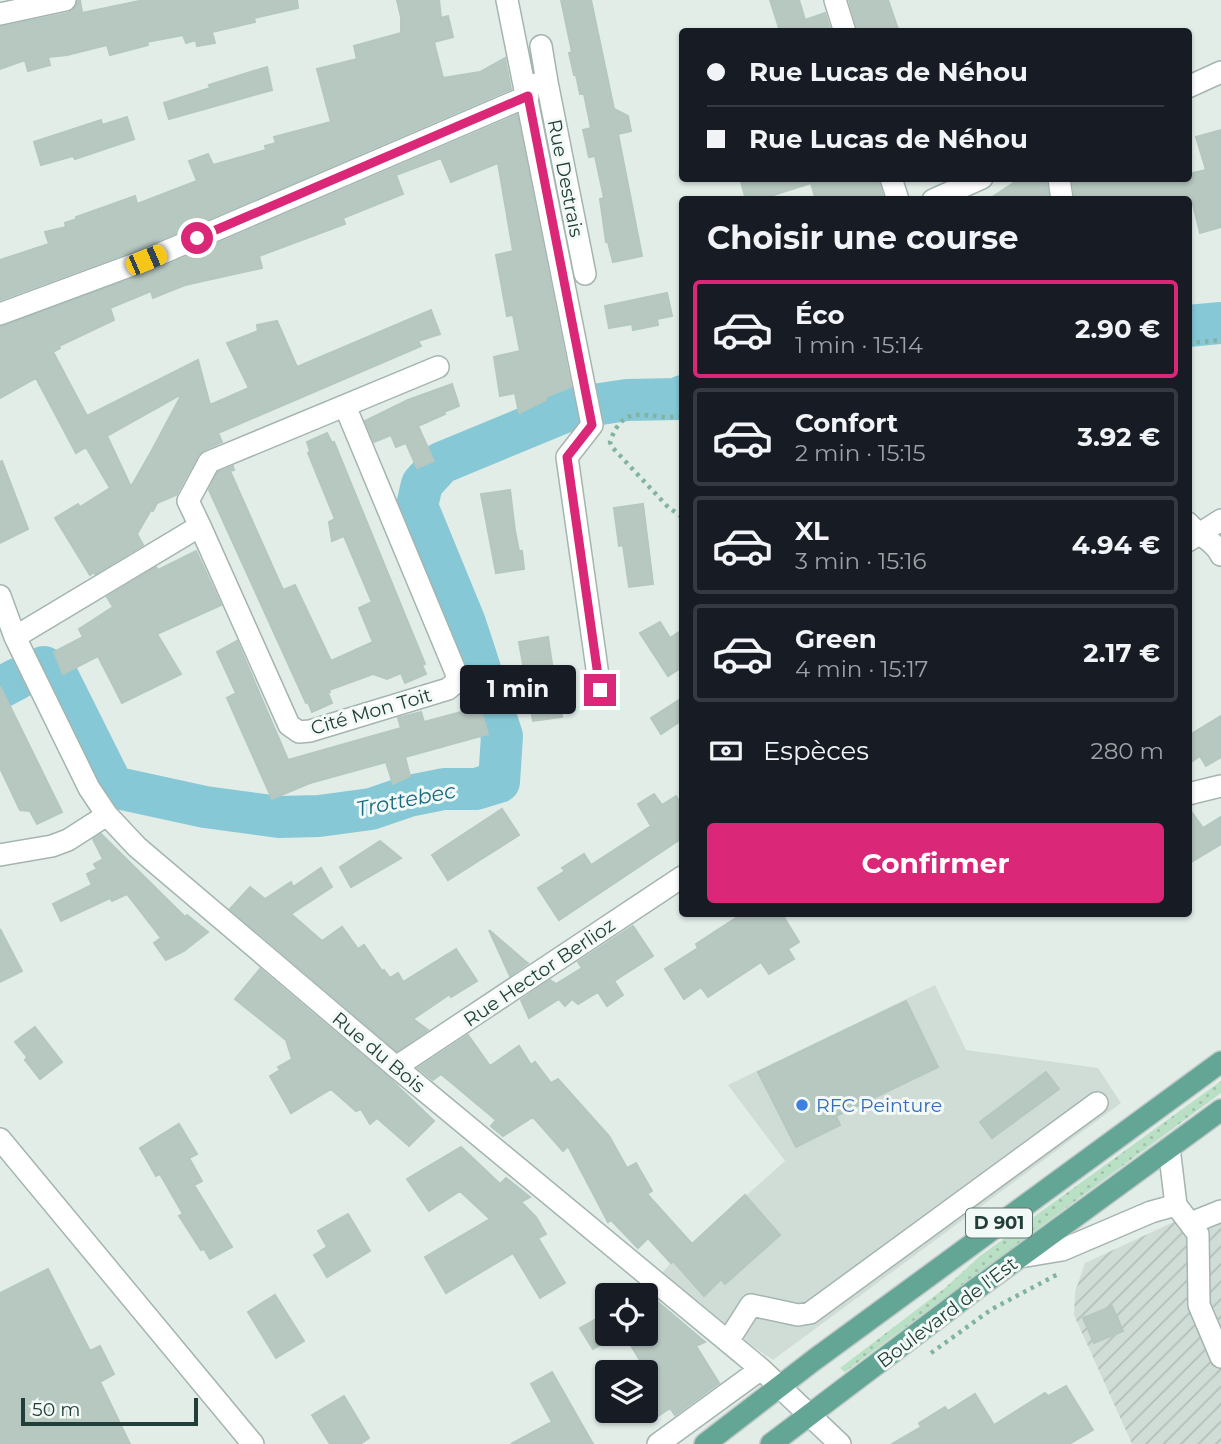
<!DOCTYPE html>
<html lang="fr">
<head>
<meta charset="utf-8">
<style>
	:root { --surface:#171b24; --page:#242831; --text:#f1f3f6; --muted:#9ea1a6; --line:#363941; --accent:#db2777 }
	body { margin:0; font-family:Montserrat,sans-serif; background:var(--page); color:var(--text); height:100vh; display:flex; flex-direction:column; font-size:26px; white-space:nowrap }
	* { box-sizing:border-box; margin:0 }
	p { font-size:23px; color:var(--muted) }
	.icon { flex:none; width:38px; height:38px; fill:none; stroke:currentColor; stroke-width:2; stroke-linecap:round; stroke-linejoin:round }
	.map { position:relative; flex:1; overflow:hidden }
	.sheet { position:absolute; left:679px; top:196px; width:513px; height:721px; display:flex; flex-direction:column; background:var(--surface); border-radius:7px; box-shadow:0 2px 5px #0004 }
	.sheet>* { flex:none }
	.hud { position:absolute; left:679px; top:28px; width:513px; height:154px; border-radius:7px; box-shadow:0 2px 5px #0004; display:grid; align-content:center; height:154px; padding:0 28px; background:var(--surface) }
	.buttons { position:absolute; left:595px; top:1283px; display:grid; gap:14px }
	.buttons a { display:grid; place-items:center; width:63px; height:63px; border-radius:7px; background:var(--surface); box-shadow:0 2px 5px #0004; font-size:35px }
	.scale { position:absolute; left:21px; bottom:18px; width:177px; box-sizing:border-box; padding-left:7px; border:4px solid #213f38; border-top:0; font-size:19px; line-height:24px; white-space:nowrap; color:#213f38; -webkit-text-stroke:5px #f3f9f6; paint-order:stroke }
	.end { position:absolute; width:32px; height:32px; margin:-16px; border:9px solid #db2777; background:#fff; box-shadow:0 0 0 4px #fff }
	.from { border-radius:50% }
	.bubble { position:absolute; height:49px; border-radius:7px; background:var(--surface); box-shadow:0 2px 5px #0004; font-size:23px; font-weight:700; line-height:49px; text-align:center }
	.car { position:absolute; width:21px; height:42px; margin:-21px -10px; border-radius:9px; box-shadow:0 0 5px 2px #0007; background:linear-gradient(#f5c518 24%,#345 0 40%,#f5c518 0 76%,#345 0 86%,#f5c518 0) }
	.hud b { display:flex; align-items:center; gap:24px; height:66px; font-size:26px }
	.hud b+b { border-top:2px solid var(--line) }
	.hud i { width:18px; height:18px; background:var(--text) }
	ul { padding:0; list-style:none }
	li { display:flex; align-items:center; gap:21px; height:98px; margin:0 14px 10px; padding:0 14px; border:4px solid var(--line); border-radius:7px }
	li div { flex:1 }
	li b { display:block; font-size:26px }
	li em { font-style:normal; font-weight:700 }
	li.on { border-color:var(--accent) }
	li>.icon { width:63px; height:63px; stroke-width:1.5 }
	h2 { padding:0 28px; font-size:32px; line-height:84px }
	.pay { display:flex; align-items:center; gap:18px; height:77px; padding:0 28px; font-size:26px }
	.pay p { margin-inline-start:auto }
	.button { display:flex; gap:14px; margin-top:auto; padding:14px 28px }
	.button a { flex:1; height:80px; border-radius:7px; background:var(--accent); color:#fff; font-size:28px; font-weight:700; line-height:80px; text-align:center }
	.map>svg:first-child { display:block }
	.built { fill:#d0ddd7 }
	.industrial { fill:url(#industrial-furrows) }
	.grass { fill:url(#grass-dots) }
	.lines { fill:none; stroke-linecap:round; stroke-linejoin:round }
	.river { stroke:#86c8d6; stroke-width:42 }
	.building { fill:#b7c8c1; stroke:#b4c7c0; stroke-width:2; fill-rule:evenodd }
	.minor-casing { stroke:#a4b5b0; stroke-width:24 }
	.major-casing { stroke:#c1c9c7; stroke-width:24 }
	.path { stroke:#80b3a4; stroke-width:4.5; stroke-dasharray:3.5 5; stroke-linecap:butt }
	.minor { stroke:#fff; stroke-width:21 }
	.major { stroke:#63a696; stroke-width:21 }
	.route { stroke:#db2777; stroke-width:9 }
	.shop-dot { fill:#3f7fe0; stroke:#f3f9f6; stroke-width:2.5 }
	.labels { text-anchor:middle; stroke-width:6; stroke-linejoin:round; paint-order:stroke }
	.shield { fill:#f3f9f6; stroke:#607771; stroke-width:2 }
	.shield-label { font-size:18px; font-weight:bold; fill:#213f38 }
	.street-label { font-size:19px; fill:#213f38; stroke:#f3f9f6 }
	.shop-label { font-size:19px; fill:#366cbe; stroke:#f3f9f6; text-anchor:start }
	.water-label { font-size:21px; font-style:italic; fill:#166c80; stroke:#f3f9f6 }
</style>
</head>
<body>
<div class="map">
<svg width="1221" height="1444" viewBox="0 0 1221 1444">
	<defs>
		<pattern id="industrial-furrows" width="10" height="10" patternUnits="userSpaceOnUse" patternTransform="scale(1.75)"><rect width="10" height="10" fill="#d0ddd7"/><path d="M-1 1l2-2M0 10L10 0M9 11l2-2" fill="none" stroke="#b2bfb9"/></pattern>
		<pattern id="grass-dots" width="8" height="8" patternUnits="userSpaceOnUse" patternTransform="scale(1.75)"><rect width="8" height="8" fill="#b9e0c4"/><path d="M2 2h.1M6 6h.1" fill="none" stroke="#9fc1a9" stroke-width="1.8" stroke-linecap="round"/></pattern>
	</defs>
	<rect width="100%" height="100%" fill="#e2ede8"/>
	<path class="built" d="M935,985L966,1050L1098,1068L1121,1103L773,1360L655,1280L673,1261L785,1161L728,1085Z"/>
	<path class="industrial" d="M1221,1200V1444H1132L1074,1315L1075,1292L1085,1263Z"/>
	<path class="grass" d="M1221,1081V1093L845,1372L840,1368L945,1288L980,1256Z"/>
	<g class="lines">
		<path class="river" d="M1188,326L1221,323
			M44,667L57,675L113,787L205,807L279,817L319,816L371,809L409,796L444,789H476L499,782L502,736L465,623L417,506L422,484L441,463L574,408L627,400L678,399L682,396
			M0,688L17,679"/>
	</g>
	<path class="building" d="M78,0H80L82,13L144,0H297L298,8L254,18L255,22L212,32L215,43L197,46L196,40L186,43L183,35L147,42L148,45L110,55L107,45L67,55L48,57L50,65L28,71L25,60L0,69V27L68,13L74,9Z
		M397,0H439L441,18L448,16L453,37L434,42L443,78L480,72L505,58L511,89L141,248L0,300V260L49,244L45,232L66,227L65,223L77,219L76,217L135,196L137,204L197,181L189,161L208,154L213,165L266,150L265,146L276,143L274,137L331,122L317,69L357,59L354,46L401,33V17Z
		M561,0H591L614,109L628,116L631,131L618,134L642,256L613,262L608,242H606L600,199L604,198L595,156L589,157L586,143L583,130L591,128L584,94H580L576,75H574L569,53L572,52Z
		M770,0H799L805,20L825,13L831,32H782L781,28H779Z
		M849,0H888L899,32H858Z
		M267,67L272,90L169,119L164,103L210,88L209,85Z
		M517,115L571,387L546,397V400L519,413L515,393L500,396L494,357L520,351L513,315L507,316L496,255L513,251L498,163L451,182L441,158L396,175L403,194L343,218L345,224L259,256L262,268L185,285L153,298L151,291L110,308L114,320L59,346L60,348L53,352L87,416L198,360L210,405L249,388L227,343L258,331L257,325L277,321L297,367L431,310L440,334L418,341L421,346L218,433L222,442L204,450L198,455L176,495L157,503L153,511L151,510L137,534L143,545L95,574L94,572L90,575L55,518L78,504L80,507L110,488L86,447L76,453L36,378L0,398V327L151,272ZM182,394L151,452L131,487L107,436Z
		M127,117L134,139L75,159L73,156L41,165L34,142L101,120L102,125Z
		M1221,130V227L1200,233L1191,196L1167,200H1075L1072,178H1188V174L1206,170L1196,137Z
		M740,178H878L884,200H816L811,183L758,200H746Z
		M1021,178H1046L1049,200H988Z
		M667,293L672,316L657,319L658,325L633,330L632,324L609,328L605,306Z
		M452,384L459,406L444,412L445,414L418,426L434,461L417,468L406,443L396,447L391,435L374,442L365,421L408,400Z
		M327,433L332,443L334,442L425,664L422,665L426,674L405,683L401,673L387,679L373,674L329,690L330,692L328,693L332,703L312,712L308,702L306,703L209,490L218,472L233,466L234,470L230,471L283,590L295,585L331,661L373,642L359,608L372,602L344,536L332,541L329,522L335,519L308,453L310,451L307,442Z
		M2,461L28,529L0,543V462Z
		M510,490L515,531L519,551H522L524,569L496,573L481,494Z
		M643,504L653,584L629,587L623,545L619,546L614,508Z
		M196,551L221,605L157,634L181,674L122,703L98,656L63,674L54,652L83,637L79,629L113,607L107,597L156,567L158,570Z
		M660,622L670,638L682,630V667L668,676L640,633Z
		M548,637L557,698H560L562,717L533,721L519,642Z
		M237,641L288,760L401,728L398,718L421,712L424,722L480,707L488,734L405,757L410,776L393,784L386,762L310,783L272,799L227,698L236,693L217,652Z
		M0,686L62,812L37,824L30,811L20,810L0,768Z
		M682,698V720L661,734L651,718Z
		M1221,716V757L1206,766L1200,756L1188,764V736Z
		M654,794L662,805L676,796L682,805V838L559,920L538,888L565,871L562,868L584,854L591,865L651,826L638,804Z
		M1188,807L1203,828L1221,817V844L1188,864Z
		M502,809L519,835L448,880L432,855Z
		M101,834L185,917L187,915L208,932L184,951L166,960L154,943L161,938L127,894L112,901L110,898L61,921L53,904L92,885L87,874L97,869L94,864L103,859L93,839Z
		M380,841L401,858L351,887L340,867Z
		M321,868L332,887L291,914L322,941L342,927L358,949L364,945L382,971L384,970L390,978L398,973L403,982L456,949L477,981L451,997L450,994L413,1019L428,1030L397,1051L230,909L250,887L265,899L291,882L293,887Z
		M742,914H782L799,942L788,949L794,959L769,974L761,962L708,997L701,987L684,999L665,969L698,948L696,944Z
		M633,926L653,956L614,981L623,995L607,1006L598,992L578,1004L572,999L565,1006L559,999L529,1018L521,1000L550,980L556,984L582,968L578,962Z
		M0,929L22,971L0,982Z
		M489,930L525,961L528,963L510,976Z
		M260,969L390,1079L434,1121L409,1146L377,1118L370,1124L361,1109L356,1111L331,1089L291,1113L270,1076L280,1070L278,1067L292,1059L286,1040L235,999Z
		M906,1001L938,1067L836,1116L840,1125L796,1147L758,1072Z
		M35,1027L62,1062L40,1079L25,1060L27,1057L15,1042Z
		M468,1035L490,1066L519,1046L531,1065L535,1062L551,1083L558,1079L609,1136L627,1168L636,1163L652,1191L647,1194L692,1244L745,1195L780,1235L725,1284L721,1279L704,1296L673,1261L671,1263L648,1238L638,1248L611,1220L608,1222L568,1146L563,1151L533,1117L503,1136L491,1126L496,1120L441,1074L433,1080L418,1068Z
		M1046,1072L1059,1089L992,1138L980,1122Z
		M179,1124L197,1154L189,1158L202,1181L194,1185L232,1247L210,1259L204,1249L201,1250L179,1216L183,1214L160,1174L156,1176L140,1148Z
		M461,1147L500,1184L506,1178L530,1197L521,1202L536,1217L546,1234L538,1238L565,1283L540,1298L513,1253L446,1293L425,1257L490,1219L460,1191L429,1211L407,1179Z
		M348,1214L370,1251L327,1277L314,1255L327,1247L318,1231Z
		M48,1269L90,1351L100,1346L114,1374L100,1382L130,1444H0V1293Z
		M646,1292L705,1342L696,1346L719,1383L675,1415L670,1408L658,1416L646,1397L657,1388L624,1334H646Z
		M275,1295L304,1341L276,1358L248,1312Z
		M1112,1306L1123,1331L1094,1343L1083,1318Z
		M607,1313V1340L593,1349L580,1328Z
		M552,1372L593,1444H511L552,1422L531,1384Z
		M1066,1386L1093,1430L1069,1444H892L921,1427L919,1423L945,1407L948,1411L975,1394L994,1425L1045,1393L1048,1396Z
		M344,1396L369,1438L360,1444H330L312,1415Z"/>
	<g class="lines">
		<defs>
			<path id="minor" d="M507,0L592,425L567,457L600,690
				M835,0L845,32
				M0,14L65,0
				M541,46L547,82
				M526,86L547,82L585,274
				M1188,87L1221,72
				M891,178L898,200
				M1059,178L1062,200
				M933,200L982,178
				M0,314L146,260L528,96
				M1188,523C1199,536 1215,541 1221,555
				M200,526L289,725L299,732L310,731L448,689L455,683L457,675L345,406
				M1188,541L1221,520
				M0,596L15,637L89,788L107,815L137,847L396,1067L761,1369L840,1444
				M15,637L200,526L188,501L209,462L438,367
				M1188,794L1221,786
				M0,855L52,846L68,840L107,815
				M396,1067L682,877
				M0,1139L253,1444
				M1169,1148L1176,1205L1198,1234L1199,1305L1221,1357
				M1191,1223L1221,1211
				M1020,1257L1062,1250L1151,1212L1176,1205
				M728,1341L751,1305L798,1315L810,1313L1097,1103
				M658,1444L761,1369"/>
			<path id="major" d="M705,1444L814,1360L1221,1062
				M771,1444L976,1289L1221,1110"/>
		</defs>
		<use href="#minor" class="minor-casing"/>
		<use href="#major" class="major-casing"/>
		<path class="path" d="M1188,343L1221,340
			M682,416C649,422 625,398 610,442L612,447L668,507L682,517
			M931,1353L992,1309L1060,1273"/>
		<use href="#minor" class="minor"/>
		<use href="#major" class="major"/>
	</g>
	<g class="lines">
		<path class="route" d="M197,238L528,96L592,425L567,457L600,690"/>
	</g>
	<circle class="shop-dot" cx="802" cy="1105" r="7"/>
	<g class="labels">
		<rect class="shield" x="966" y="1208.5" width="66" height="29" rx="5"/>
		<g class="shield-label">
			<text x="999" y="1229">D 901</text>
		</g>
		<g class="street-label">
			<text transform="translate(566 178) rotate(79)" y="7">Rue Destrais</text>
			<text transform="translate(371 711) rotate(-16)" y="7">Cité Mon Toit</text>
			<text transform="translate(539 972) rotate(-34)" y="7">Rue Hector Berlioz</text>
			<text transform="translate(379 1052) rotate(40)" y="7">Rue du Bois</text>
			<text transform="translate(947 1312) rotate(-37)" y="7">Boulevard de l'Est</text>
		</g>
		<g class="shop-label">
			<text x="816" y="1112">RFC Peinture</text>
		</g>
		<g class="water-label">
			<text transform="translate(406 800) rotate(-11)" y="7">Trottebec</text>
		</g>
	</g>
</svg>
<div class="buttons">
<a><svg class="icon" aria-label="locate" viewBox="0 0 24 24"><circle cx="12" cy="12" r="6"/><path d="M12 2v4M12 18v4M2 12h4M18 12h4"/></svg></a>
<a><svg class="icon" aria-label="layers" viewBox="0 0 24 24"><path d="M12 4l9 5-9 5-9-5zM3 14l9 5 9-5"/></svg></a>
</div>
<div class="scale">50 m</div>
<i class="end from" style="left:197px;top:238px"></i>
<i class="end" style="left:600px;top:690px"></i>
<div class="bubble" style="left:460px;top:665px;width:116px">1 min</div>
<i class="car" style="left:146px;top:260px;rotate:67deg"></i>
<div class="hud">
<b><i class="from"></i>Rue Lucas de Néhou</b>
<b><i></i>Rue Lucas de Néhou</b>
</div>
<section class="sheet">
<h2>Choisir une course</h2>
<ul>
<li class="on"><svg class="icon" aria-label="car" viewBox="0 0 24 24"><path d="M5 17H2v-5l4-1 3-4h7l3 4 3 1v5h-3M9 17h6M6 11h13"/><circle cx="7" cy="17" r="2"/><circle cx="17" cy="17" r="2"/></svg><div><b>Éco</b><p>1 min · 15:14</p></div><em>2.90 €</em></li>
<li><svg class="icon" aria-label="car" viewBox="0 0 24 24"><path d="M5 17H2v-5l4-1 3-4h7l3 4 3 1v5h-3M9 17h6M6 11h13"/><circle cx="7" cy="17" r="2"/><circle cx="17" cy="17" r="2"/></svg><div><b>Confort</b><p>2 min · 15:15</p></div><em>3.92 €</em></li>
<li><svg class="icon" aria-label="car" viewBox="0 0 24 24"><path d="M5 17H2v-5l4-1 3-4h7l3 4 3 1v5h-3M9 17h6M6 11h13"/><circle cx="7" cy="17" r="2"/><circle cx="17" cy="17" r="2"/></svg><div><b>XL</b><p>3 min · 15:16</p></div><em>4.94 €</em></li>
<li><svg class="icon" aria-label="car" viewBox="0 0 24 24"><path d="M5 17H2v-5l4-1 3-4h7l3 4 3 1v5h-3M9 17h6M6 11h13"/><circle cx="7" cy="17" r="2"/><circle cx="17" cy="17" r="2"/></svg><div><b>Green</b><p>4 min · 15:17</p></div><em>2.17 €</em></li>
</ul>
<div class="pay"><svg class="icon" aria-label="cash" viewBox="0 0 24 24"><path d="M3 7h18v10H3z"/><circle cx="12" cy="12" r="2"/></svg>Espèces<p>280 m</p></div>
<div class="button"><a>Confirmer</a></div>
</section>
</div>
</body>
</html>
